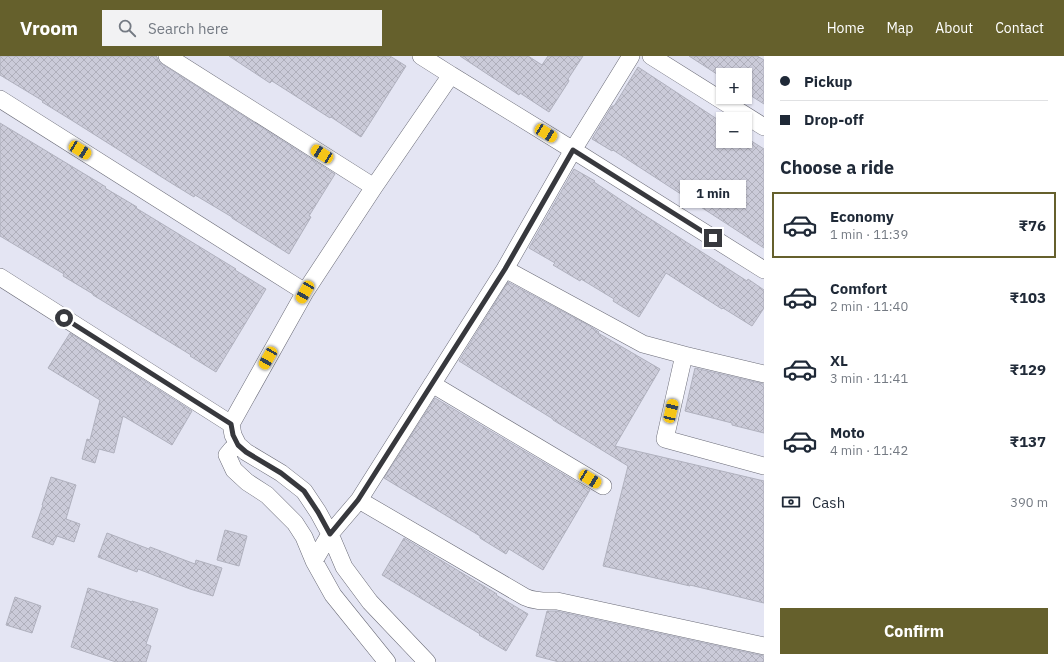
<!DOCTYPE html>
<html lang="en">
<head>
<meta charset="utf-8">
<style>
	:root { --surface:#fff; --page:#f2f2f3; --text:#1f2937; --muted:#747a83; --line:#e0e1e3; --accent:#65602c }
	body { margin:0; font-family:"IBM Plex Sans",sans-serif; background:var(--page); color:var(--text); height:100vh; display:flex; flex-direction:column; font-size:15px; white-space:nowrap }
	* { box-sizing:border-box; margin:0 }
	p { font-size:13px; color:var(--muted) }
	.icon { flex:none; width:22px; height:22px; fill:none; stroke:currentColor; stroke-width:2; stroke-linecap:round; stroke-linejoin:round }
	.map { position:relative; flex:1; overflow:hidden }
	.side { display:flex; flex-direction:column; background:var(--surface); width:300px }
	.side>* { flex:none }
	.hud { display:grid; align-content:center; height:88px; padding:0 16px; background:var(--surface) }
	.fabs { position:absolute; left:716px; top:12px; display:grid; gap:8px }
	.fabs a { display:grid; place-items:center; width:36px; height:36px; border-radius:0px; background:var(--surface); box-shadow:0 1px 3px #0004; font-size:20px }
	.end { position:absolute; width:18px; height:18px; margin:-9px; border:5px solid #37383d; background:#fff; box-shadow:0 0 0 2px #fff }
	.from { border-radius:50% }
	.bubble { position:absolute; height:28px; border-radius:0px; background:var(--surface); box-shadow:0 1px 3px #0004; font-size:13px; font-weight:800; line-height:28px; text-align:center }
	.car { position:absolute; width:12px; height:24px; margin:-12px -6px; border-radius:5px; box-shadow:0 0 3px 1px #0007; background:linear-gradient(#f5c518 24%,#345 0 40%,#f5c518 0 76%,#345 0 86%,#f5c518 0) }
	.hud b { display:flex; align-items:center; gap:14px; height:38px; font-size:15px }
	.hud b+b { border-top:1px solid var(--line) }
	.hud i { width:10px; height:10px; background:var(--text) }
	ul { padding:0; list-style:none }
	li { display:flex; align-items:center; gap:12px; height:66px; margin:0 8px 6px; padding:0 8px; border:2px solid transparent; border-radius:0px }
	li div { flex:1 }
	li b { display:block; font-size:15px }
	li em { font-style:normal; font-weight:800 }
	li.current { border-color:var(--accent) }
	li>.icon { width:36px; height:36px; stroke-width:1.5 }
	h2 { padding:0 16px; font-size:18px; line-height:48px }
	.pay { display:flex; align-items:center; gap:10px; height:44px; padding:0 16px; font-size:15px }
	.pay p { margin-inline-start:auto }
	.cta { display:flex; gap:8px; margin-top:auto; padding:8px 16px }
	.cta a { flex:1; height:46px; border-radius:0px; background:var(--accent); color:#fff; font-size:16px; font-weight:800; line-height:46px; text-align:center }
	header { display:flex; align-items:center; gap:24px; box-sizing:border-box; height:56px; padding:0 20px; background:var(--accent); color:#fff }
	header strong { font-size:19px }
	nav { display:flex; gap:22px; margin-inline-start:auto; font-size:14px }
	.search { width:280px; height:36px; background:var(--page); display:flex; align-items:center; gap:10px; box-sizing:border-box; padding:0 14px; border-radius:0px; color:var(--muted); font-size:15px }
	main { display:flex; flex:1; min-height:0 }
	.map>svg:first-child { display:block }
	.building { fill:url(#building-cross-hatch); stroke:#b0b1be }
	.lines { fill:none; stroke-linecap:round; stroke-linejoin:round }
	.minor-casing { stroke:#6a6b77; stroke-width:18 }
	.minor { stroke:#fff; stroke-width:17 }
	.route { stroke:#37383d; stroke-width:5 }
</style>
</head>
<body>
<header>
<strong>Vroom</strong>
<div class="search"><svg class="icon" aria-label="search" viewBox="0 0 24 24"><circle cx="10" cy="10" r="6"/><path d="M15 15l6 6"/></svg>Search here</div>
<nav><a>Home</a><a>Map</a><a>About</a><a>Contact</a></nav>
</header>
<main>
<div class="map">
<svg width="764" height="606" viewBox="0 0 764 606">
	<defs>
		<pattern id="building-cross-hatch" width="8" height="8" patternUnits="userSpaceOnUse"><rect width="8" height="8" fill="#cbcbd9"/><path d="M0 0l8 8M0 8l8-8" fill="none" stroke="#afafbb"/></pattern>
	</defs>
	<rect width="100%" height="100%" fill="#e4e5f3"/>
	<path class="building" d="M0,0H156L157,1L158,5L162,8L335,118L309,160L311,161L289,198L232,162V161L195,139L194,141L168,125L73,65L42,46L43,45L0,19Z
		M229,0H390L406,10L361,81L331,61L330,62L272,25L270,27Z
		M460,0H528L542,9L548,0H583L568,23L569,25L549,56L520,37L519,39Z
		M689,0H757L764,4V48L745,36V19H723V22Z
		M638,11L723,67V85H745V81L764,93V192L613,94L612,95L592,83L612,50H614Z
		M0,67L106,131L105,132L137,151L136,152L236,213L235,214L266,233L216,316L190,300L191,299L93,239V238L63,220L64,218L0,180Z
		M574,113L595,125L594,126L627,148L747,225L748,223L764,234V252L752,270L723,252L722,253L666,217L639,261L613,245L614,243L581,223L580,225L553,209L555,207L529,192Z
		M508,226L588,269L599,276L598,277L660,313L615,390L764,425V547L690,529V530L603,510L628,410L553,364V363L459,305Z
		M70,277L192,355L172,389L123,360L114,397L99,393L95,407L82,403L87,383L90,384L100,344L48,312Z
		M695,312L764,328V377L732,369V367L685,355Z
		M435,342L590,434L543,514L509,493L506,498L480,482V480L384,422Z
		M51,421L76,429L66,463L80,468L74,486L57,480L53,489L32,481L43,449H42Z
		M225,474L247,480L239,510L217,504Z
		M107,477L149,493L150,491L195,508L196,504L222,512L213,540L190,533L138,513L137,516L98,501Z
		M404,482L497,538L496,539L528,558L506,595L479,579L480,578L382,519Z
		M88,532L132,546V545L158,553L146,588L151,590L146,606H116L71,591Z
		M15,541L41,550L32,577L6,569Z
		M547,555H556L764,600V606H559L536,600Z"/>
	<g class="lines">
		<defs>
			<path id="minor" d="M167,0L374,131
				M421,0L451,19
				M651,0L764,71
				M0,43L305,236
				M505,213L643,288L684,299L764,318
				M0,221L231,368
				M684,299L665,383L764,410
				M432,328L603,430
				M238,389L232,393L227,399L234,414L247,426L267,439L295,467L304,481L314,505L333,539L387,606
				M359,444L525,541C535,546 546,545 557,545L764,590
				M314,505L330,478L359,444L505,213L573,94L631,0
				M427,606L370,546L344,511L330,478L318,456L304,435L281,417L246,396L238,389L233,379L231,368L305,236L374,131L451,19L573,94L764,214"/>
		</defs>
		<use href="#minor" class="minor-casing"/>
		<use href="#minor" class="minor"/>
	</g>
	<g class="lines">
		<path class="route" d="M64,262L231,368L233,379L238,389L246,396L281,417L304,435L318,456L330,478L358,444L505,213L573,94L713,182"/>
	</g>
</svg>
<div class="fabs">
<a>+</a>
<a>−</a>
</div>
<i class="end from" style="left:64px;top:262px"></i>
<i class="end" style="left:713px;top:182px"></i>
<div class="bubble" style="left:680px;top:124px;width:66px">1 min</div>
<i class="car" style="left:546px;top:77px;rotate:121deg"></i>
<i class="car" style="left:80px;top:94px;rotate:122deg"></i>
<i class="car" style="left:322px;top:98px;rotate:302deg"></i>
<i class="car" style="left:305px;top:236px;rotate:210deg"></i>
<i class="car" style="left:268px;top:302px;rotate:210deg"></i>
<i class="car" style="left:671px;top:355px;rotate:13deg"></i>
<i class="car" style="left:590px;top:423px;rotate:121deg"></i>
</div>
<section class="side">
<div class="hud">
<b><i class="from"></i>Pickup</b>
<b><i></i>Drop-off</b>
</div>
<h2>Choose a ride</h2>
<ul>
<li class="current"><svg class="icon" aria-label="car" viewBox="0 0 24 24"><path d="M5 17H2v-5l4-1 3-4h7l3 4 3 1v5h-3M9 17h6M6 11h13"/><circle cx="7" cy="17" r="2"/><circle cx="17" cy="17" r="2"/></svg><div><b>Economy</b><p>1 min · 11:39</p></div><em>₹76</em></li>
<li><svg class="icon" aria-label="car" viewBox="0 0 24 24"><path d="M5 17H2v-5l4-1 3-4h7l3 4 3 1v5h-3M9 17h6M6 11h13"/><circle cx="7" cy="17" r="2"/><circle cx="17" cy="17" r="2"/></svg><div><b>Comfort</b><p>2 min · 11:40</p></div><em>₹103</em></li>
<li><svg class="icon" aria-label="car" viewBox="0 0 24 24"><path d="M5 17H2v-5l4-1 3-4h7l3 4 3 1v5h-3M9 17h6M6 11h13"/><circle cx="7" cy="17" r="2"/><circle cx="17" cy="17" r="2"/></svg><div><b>XL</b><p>3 min · 11:41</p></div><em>₹129</em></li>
<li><svg class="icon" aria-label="car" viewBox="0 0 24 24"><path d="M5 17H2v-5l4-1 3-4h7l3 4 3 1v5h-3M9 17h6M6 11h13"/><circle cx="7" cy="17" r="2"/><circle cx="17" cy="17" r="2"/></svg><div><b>Moto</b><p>4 min · 11:42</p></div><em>₹137</em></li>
</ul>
<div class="pay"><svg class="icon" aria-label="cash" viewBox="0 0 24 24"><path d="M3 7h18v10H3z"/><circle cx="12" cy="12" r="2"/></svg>Cash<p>390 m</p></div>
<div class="cta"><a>Confirm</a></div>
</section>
</main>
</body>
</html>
